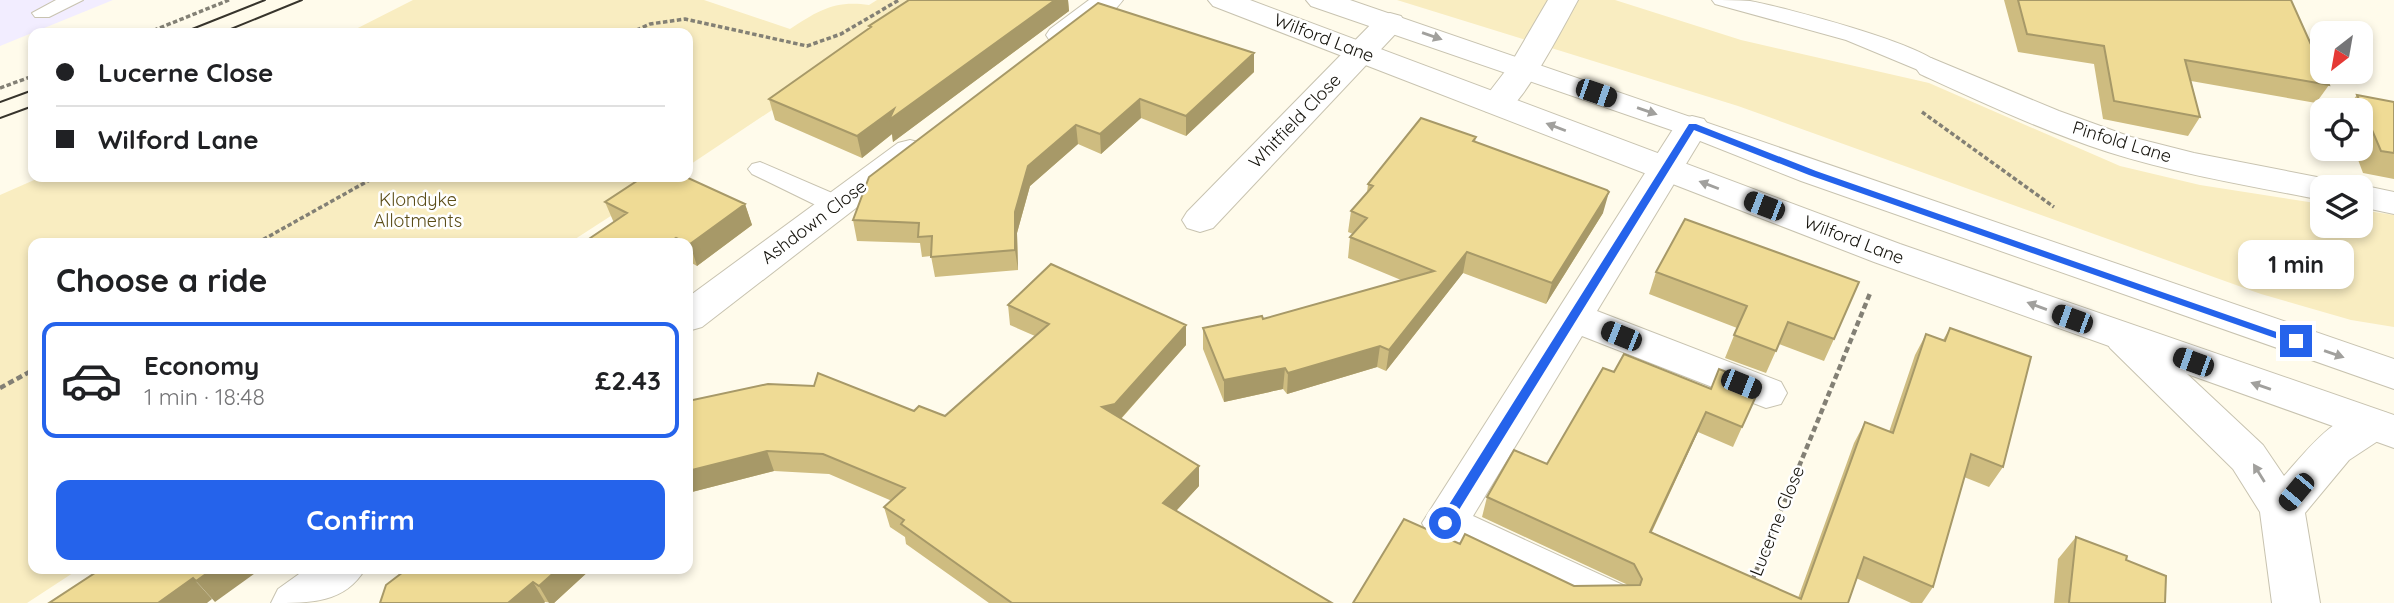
<!DOCTYPE html>
<html lang="en">
<head>
<meta charset="utf-8">
<style>
	:root { --surface:#fff; --page:#f6f6f6; --text:#202124; --muted:#757577; --line:#e0e0e0; --accent:#2563eb }
	body { margin:0; font-family:Quicksand,sans-serif; background:var(--page); color:var(--text); height:100vh; display:flex; flex-direction:column; font-size:26px; white-space:nowrap }
	* { box-sizing:border-box; margin:0 }
	p { font-size:23px; color:var(--muted) }
	.icon { flex:none; width:38px; height:38px; fill:none; stroke:currentColor; stroke-width:2; stroke-linecap:round; stroke-linejoin:round }
	.map { position:relative; flex:1; overflow:hidden }
	.side { position:absolute; left:28px; top:238px; width:665px; height:336px; display:flex; flex-direction:column; background:var(--surface); border-radius:14px; box-shadow:0 4px 10px #0003 }
	.side>* { flex:none }
	.guide { position:absolute; left:28px; top:28px; width:665px; height:154px; border-radius:14px; box-shadow:0 4px 10px #0003; display:grid; align-content:center; height:154px; padding:0 28px; background:var(--surface) }
	.needle { width:46px; rotate:211deg }
	.tools { position:absolute; left:2310px; top:21px; display:grid; gap:14px }
	.tools a { display:grid; place-items:center; width:63px; height:63px; border-radius:14px; background:var(--surface); box-shadow:0 4px 10px #0003; font-size:35px }
	.end { position:absolute; width:32px; height:32px; margin:-16px; border:9px solid #2563eb; background:#fff; box-shadow:0 0 0 4px #fff }
	.from { border-radius:50% }
	.bubble { position:absolute; height:49px; border-radius:14px; background:var(--surface); box-shadow:0 4px 10px #0003; font-size:23px; font-weight:700; line-height:49px; text-align:center }
	.car { position:absolute; width:21px; height:42px; margin:-21px -10px; border-radius:9px; box-shadow:0 0 5px 2px #0007; background:linear-gradient(#222 24%,#8ab4d8 0 40%,#222 0 76%,#8ab4d8 0 86%,#222 0) }
	.guide b { display:flex; align-items:center; gap:24px; height:66px; font-size:26px }
	.guide b+b { border-top:2px solid var(--line) }
	.guide i { width:18px; height:18px; background:var(--text) }
	ul { padding:0; list-style:none }
	li { display:flex; align-items:center; gap:21px; height:116px; margin:0 14px 10px; padding:0 14px; border:4px solid transparent; border-radius:14px }
	li div { flex:1 }
	li b { display:block; font-size:26px }
	li em { font-style:normal; font-weight:700 }
	li.current { border-color:var(--accent) }
	li>.icon { width:63px; height:63px; stroke-width:1.5 }
	h2 { padding:0 28px; font-size:32px; line-height:84px }
	.action { display:flex; gap:14px; margin-top:auto; padding:14px 28px }
	.action a { flex:1; height:80px; border-radius:14px; background:var(--accent); color:#fff; font-size:28px; font-weight:700; line-height:80px; text-align:center }
	.map>svg:first-child { display:block }
	.commercial { fill:#f2edff }
	.green { fill:#f9edc1 }
	.lines { fill:none; stroke-linecap:round; stroke-linejoin:round }
	.service-casing { stroke:#c8c3b0; stroke-width:2 }
	.minor-casing { stroke:#c8c3b0; stroke-width:2 }
	.secondary-casing { stroke:#c8c3b0; stroke-width:2 }
	.path-far1 { stroke:#838075; stroke-width:3.5; stroke-dasharray:4.5 2.5; stroke-linecap:butt }
	.path { stroke:#838075; stroke-width:4.5; stroke-dasharray:6 3.5; stroke-linecap:butt }
	.service { fill:#fff; fill-rule:evenodd }
	.minor { fill:#fff; fill-rule:evenodd }
	.secondary { fill:#fff; fill-rule:evenodd }
	.tram { stroke:#37342c; stroke-width:2 }
	.wall { fill:#cebc80 }
	.shaded-wall { fill:#a79968 }
	.building { fill:#efdb95; stroke:#a79968; stroke-width:2 }
	.oneway { fill:#a1a09d }
	.route { fill:#2563eb }
	.labels { text-anchor:middle; stroke-width:5; stroke-linejoin:round; paint-order:stroke }
	.street-label { font-size:18px; fill:#14120b; stroke:#fff }
	.park-label { font-size:18px; fill:#5b4d18; stroke:#fff }
</style>
</head>
<body>
<div class="map">
<svg width="2394" height="603" viewBox="0 0 2394 603">
	<rect width="100%" height="100%" fill="#fffbeb"/>
	<path class="commercial" d="M0,0H113L0,46Z"/>
	<path class="green" d="M413,0H704L790,29C818,11 834,0 869,5L877,0H937L688,166V33H348Z
		M1397,0H1615L1741,40L1929,83L2120,166L2200,185L2322,204V226H2361V210L2394,215V327L2351,320L2261,294L1738,106Z
		M41,177H671L569,243H33V569H79L27,603H0V195Z"/>
	<g class="lines">
		<defs>
			<path id="service" d="M56,0H83L49,17H35L32,13Z
				M1712,0C1724,0 1738,0 1750,1C1782,7 1926,44 1942,67L1931,73L1923,72L1846,40L1715,4Z
				M760,162L846,199L849,205L846,211H828L752,174L748,169L752,164Z"/>
			<path id="minor" d="M1089,0H1123C1110,18 1072,47 1050,41L1046,35L1050,29Z
				M1548,0H1578C1566,22 1525,101 1506,111C1499,115 1492,113 1485,111L1480,104L1510,65Z
				M1390,13L1401,16L1405,22L1401,28L1213,228L1200,232L1187,228L1182,220L1187,212L1379,16Z
				M1931,58L2059,111L2131,137L2194,153L2322,178L2334,181L2338,187H2322V200C2250,186 2178,174 2108,152C2043,131 1981,102 1920,74L1915,67L1920,60Z
				M1692,116L1704,119L1709,126L1597,311L1781,382L1787,393L1781,404L1766,408L1582,336L1473,516L1625,586L1632,600L1630,603H1568L1429,536L1422,523L1675,126L1680,119Z
				M910,140L922,143L927,150L922,157L702,327L688,331V297L898,143Z
				M2361,185L2394,192V214L2361,207V187H2352Z
				M2124,324L2138,328L2263,445L2284,476C2309,448 2345,399 2387,413L2393,424L2387,435L2349,460L2305,513L2320,603H2272L2260,512L2233,469L2110,348L2104,338L2110,328Z
				M306,569H365C345,603 311,603 271,603L278,589Z"/>
			<path id="secondary" d="M1208,0H1250L1900,244L2394,415V448L1874,262L1213,6Z
				M1306,0H1350L2394,359V389L1801,181L1680,133L1311,6Z"/>
		</defs>
		<use href="#service" class="service-casing"/>
		<use href="#minor" class="minor-casing"/>
		<use href="#secondary" class="secondary-casing"/>
		<path class="path-far1" d="M147,33L229,0
			M630,33L650,24L685,19L807,46L841,34L899,0
			M0,88L33,76
			M1922,112L2054,207
			M257,243L375,177"/>
		<path class="path" d="M0,388L33,370
			M1752,581L1871,291"/>
		<use href="#service" class="service"/>
		<use href="#minor" class="minor"/>
		<use href="#secondary" class="secondary"/>
		<path class="tram" d="M182,33L265,0
			M221,33L302,0
			M0,102L33,90
			M0,118L33,106"/>
	</g>
	<path class="wall" d="M909,0H1068L1069,11L893,142L892,134L862,158L775,120L769,99L869,29V26Z
		M2004,0H2291L2329,85L2316,103L2191,81L2200,117L2188,136L2103,119L2094,64L2018,52Z
		M1098,3L1254,72L1186,136L1141,118L1101,154L1078,144L1030,186L1017,233L1018,270L935,277L931,256L922,257L920,243L857,241L853,220Z
		M2357,95L2394,102V179L2363,173L2354,149H2361V110H2345Z
		M1476,137L1475,142L1603,213L1546,304L1463,273L1386,371L1377,367L1287,394L1283,389L1224,402L1203,349V328L1263,319L1401,280L1348,258L1350,237L1353,234L1348,232L1351,211L1367,193L1368,184Z
		M605,202L745,204L752,225L697,266L688,261V243H583L614,223Z
		M1656,272L1834,339L1824,361L1779,344L1766,373L1725,358L1737,328L1649,294Z
		M1008,305L1186,345L1121,419L1199,486L1176,511L1332,603H989L906,544L905,537L890,527L884,507L892,501L829,474L774,471L688,493V401L914,411L945,416L1035,336L1010,325Z
		M1950,328L2003,467L1989,487L1964,477L1933,587L1922,603H1911L1856,578L1848,603H1353L1460,544L1574,586L1627,585L1626,584L1482,517L1487,497L1547,464L1614,372L1711,389L1761,385L1733,447L1698,432L1652,532L1798,598L1854,443L1865,422L1889,432L1915,355L1926,334L1943,340Z
		M2076,537L2126,560L2165,603H2054L2058,559Z
		M591,569L554,603L545,602L544,603H380Z"/>
	<path class="shaded-wall" d="M1050,0H1068L1069,11L893,142L892,134L862,158L857,136L894,109Z
		M1254,53V72L1186,136V116Z
		M1140,99L1141,118L1101,154L1100,134Z
		M1076,125L1078,144L1030,186L1017,233L1018,270L1015,250V212L1028,166Z
		M1609,192L1603,213L1546,304L1552,283Z
		M745,204L752,225L697,266L690,244Z
		M676,238L678,243H668Z
		M1467,252L1463,273L1386,371L1389,350Z
		M1186,325V345L1116,424L1102,407Z
		M1380,346L1377,367L1287,394L1288,373Z
		M1285,368L1283,389L1224,402V380Z
		M1706,412L1698,432L1642,552L1650,532Z
		M767,451L774,471L688,493V471Z
		M1199,466V486L1164,524L1163,503Z
		M213,569H261L215,602L196,581Z
		M558,569H591L554,603H549L539,586Z
		M193,578L212,599L207,603H158Z
		M533,582L545,602L544,603H508Z"/>
	<path class="building" d="M909,0H1055L889,120L894,109L857,136L769,99L871,27L869,26Z
		M2018,0H2291L2322,69V72H2324L2329,85L2185,60L2200,117L2114,101L2104,46L2027,34Z
		M1098,3L1254,53L1186,116L1140,99L1100,134L1076,125L1028,166L1015,212V250L931,257L932,236L918,237L919,223L853,220L869,177Z
		M2357,95L2394,102V153L2381,151Z
		M1421,118L1476,137L1473,141L1607,190L1609,192L1552,283L1467,252L1389,350L1380,346L1288,373L1285,368L1224,380L1203,328L1262,316L1263,319L1434,271L1350,237L1367,218L1351,211L1373,186L1368,184Z
		M643,177H686L745,204L690,244L676,238L668,243H583L627,213L605,202Z
		M1685,219L1859,282L1834,339L1788,322L1776,351L1734,335L1747,306L1656,272Z
		M1051,264L1186,325L1115,404L1102,407L1199,466L1163,503L1332,603H1012L901,524L904,520L884,507L905,488L823,454L767,451L688,471V401L768,384L814,386L818,373L914,411L919,406L945,416L1049,324L1008,305Z
		M1950,328L2031,357L2003,467L1971,454L1933,587L1864,557L1848,603H1353L1404,519L1460,544L1465,534L1574,586L1640,585L1642,579L1634,564L1487,497L1514,450L1547,464L1603,368L1614,372L1624,354L1711,389L1719,369L1761,385L1742,427L1706,412L1650,532L1801,599L1865,422L1893,433L1926,334L1945,341Z
		M2076,537L2127,556L2126,560L2166,576L2165,603H2069Z
		M101,569H213L196,581L193,578L158,603H49Z
		M407,569H558L539,586L533,582L508,603H380L386,585Z"/>
	<defs><path id="oneway-solid" d="M-6-.8H1V-3.2L6.5 0L1 3.2V.8H-6Z" transform="scale(1.75)"/></defs>
	<g class="oneway">
		<use href="#oneway-solid" transform="translate(1432 36) rotate(19)"/>
		<use href="#oneway-solid" transform="translate(1647 111) rotate(19)"/>
		<use href="#oneway-solid" transform="translate(1556 127) rotate(-159)"/>
		<use href="#oneway-solid" transform="translate(1709 185) rotate(-159)"/>
		<use href="#oneway-solid" transform="translate(2037 306) rotate(-160)"/>
		<use href="#oneway-solid" transform="translate(2334 354) rotate(19)"/>
		<use href="#oneway-solid" transform="translate(2261 386) rotate(-161)"/>
		<use href="#oneway-solid" transform="translate(2259 473) rotate(-122)"/>
	</g>
	<path class="route" d="M1689,124H1696L1816,171L2302,341L2292,344L1809,175L1694,130L1449,526H1440V519Z"/>
	<g class="labels">
		<g class="street-label">
			<text transform="translate(1324 38) rotate(21)" y="6">Wilford Lane</text>
			<text transform="translate(1295 121) rotate(-46)" y="6">Whitfield Close</text>
			<text transform="translate(2122 142) rotate(17)" y="6">Pinfold Lane</text>
			<text transform="translate(814 222) rotate(-37)" y="6">Ashdown Close</text>
			<text transform="translate(1854 240) rotate(21)" y="6">Wilford Lane</text>
			<text transform="translate(1777 521) rotate(-68)" y="6">Lucerne Close</text>
		</g>
		<g class="park-label">
			<text x="418" y="206">Klondyke<tspan x="418" dy="21">Allotments</tspan></text>
		</g>
	</g>
</svg>
<div class="tools">
<a><svg class="needle" viewBox="-14 -14 28 28"><path d="M0-13l5 13h-10z" fill="#e53935"/><path d="M0 13l5-13h-10z" fill="#757577"/></svg></a>
<a><svg class="icon" aria-label="locate" viewBox="0 0 24 24"><circle cx="12" cy="12" r="6"/><path d="M12 2v4M12 18v4M2 12h4M18 12h4"/></svg></a>
<a><svg class="icon" aria-label="layers" viewBox="0 0 24 24"><path d="M12 4l9 5-9 5-9-5zM3 14l9 5 9-5"/></svg></a>
</div>
<i class="end from" style="left:1445px;top:523px"></i>
<i class="end" style="left:2296px;top:341px"></i>
<div class="bubble" style="left:2238px;top:240px;width:116px">1 min</div>
<i class="car" style="left:1596px;top:93px;rotate:109deg"></i>
<i class="car" style="left:1764px;top:206px;rotate:291deg"></i>
<i class="car" style="left:2072px;top:319px;rotate:290deg"></i>
<i class="car" style="left:1621px;top:336px;rotate:292deg"></i>
<i class="car" style="left:2193px;top:362px;rotate:290deg"></i>
<i class="car" style="left:1741px;top:384px;rotate:112deg"></i>
<i class="car" style="left:2296px;top:492px;rotate:220deg"></i>
<div class="guide">
<b><i class="from"></i>Lucerne Close</b>
<b><i></i>Wilford Lane</b>
</div>
<section class="side">
<h2>Choose a ride</h2>
<ul>
<li class="current"><svg class="icon" aria-label="car" viewBox="0 0 24 24"><path d="M5 17H2v-5l4-1 3-4h7l3 4 3 1v5h-3M9 17h6M6 11h13"/><circle cx="7" cy="17" r="2"/><circle cx="17" cy="17" r="2"/></svg><div><b>Economy</b><p>1 min · 18:48</p></div><em>£2.43</em></li>
</ul>
<div class="action"><a>Confirm</a></div>
</section>
</div>
</body>
</html>
